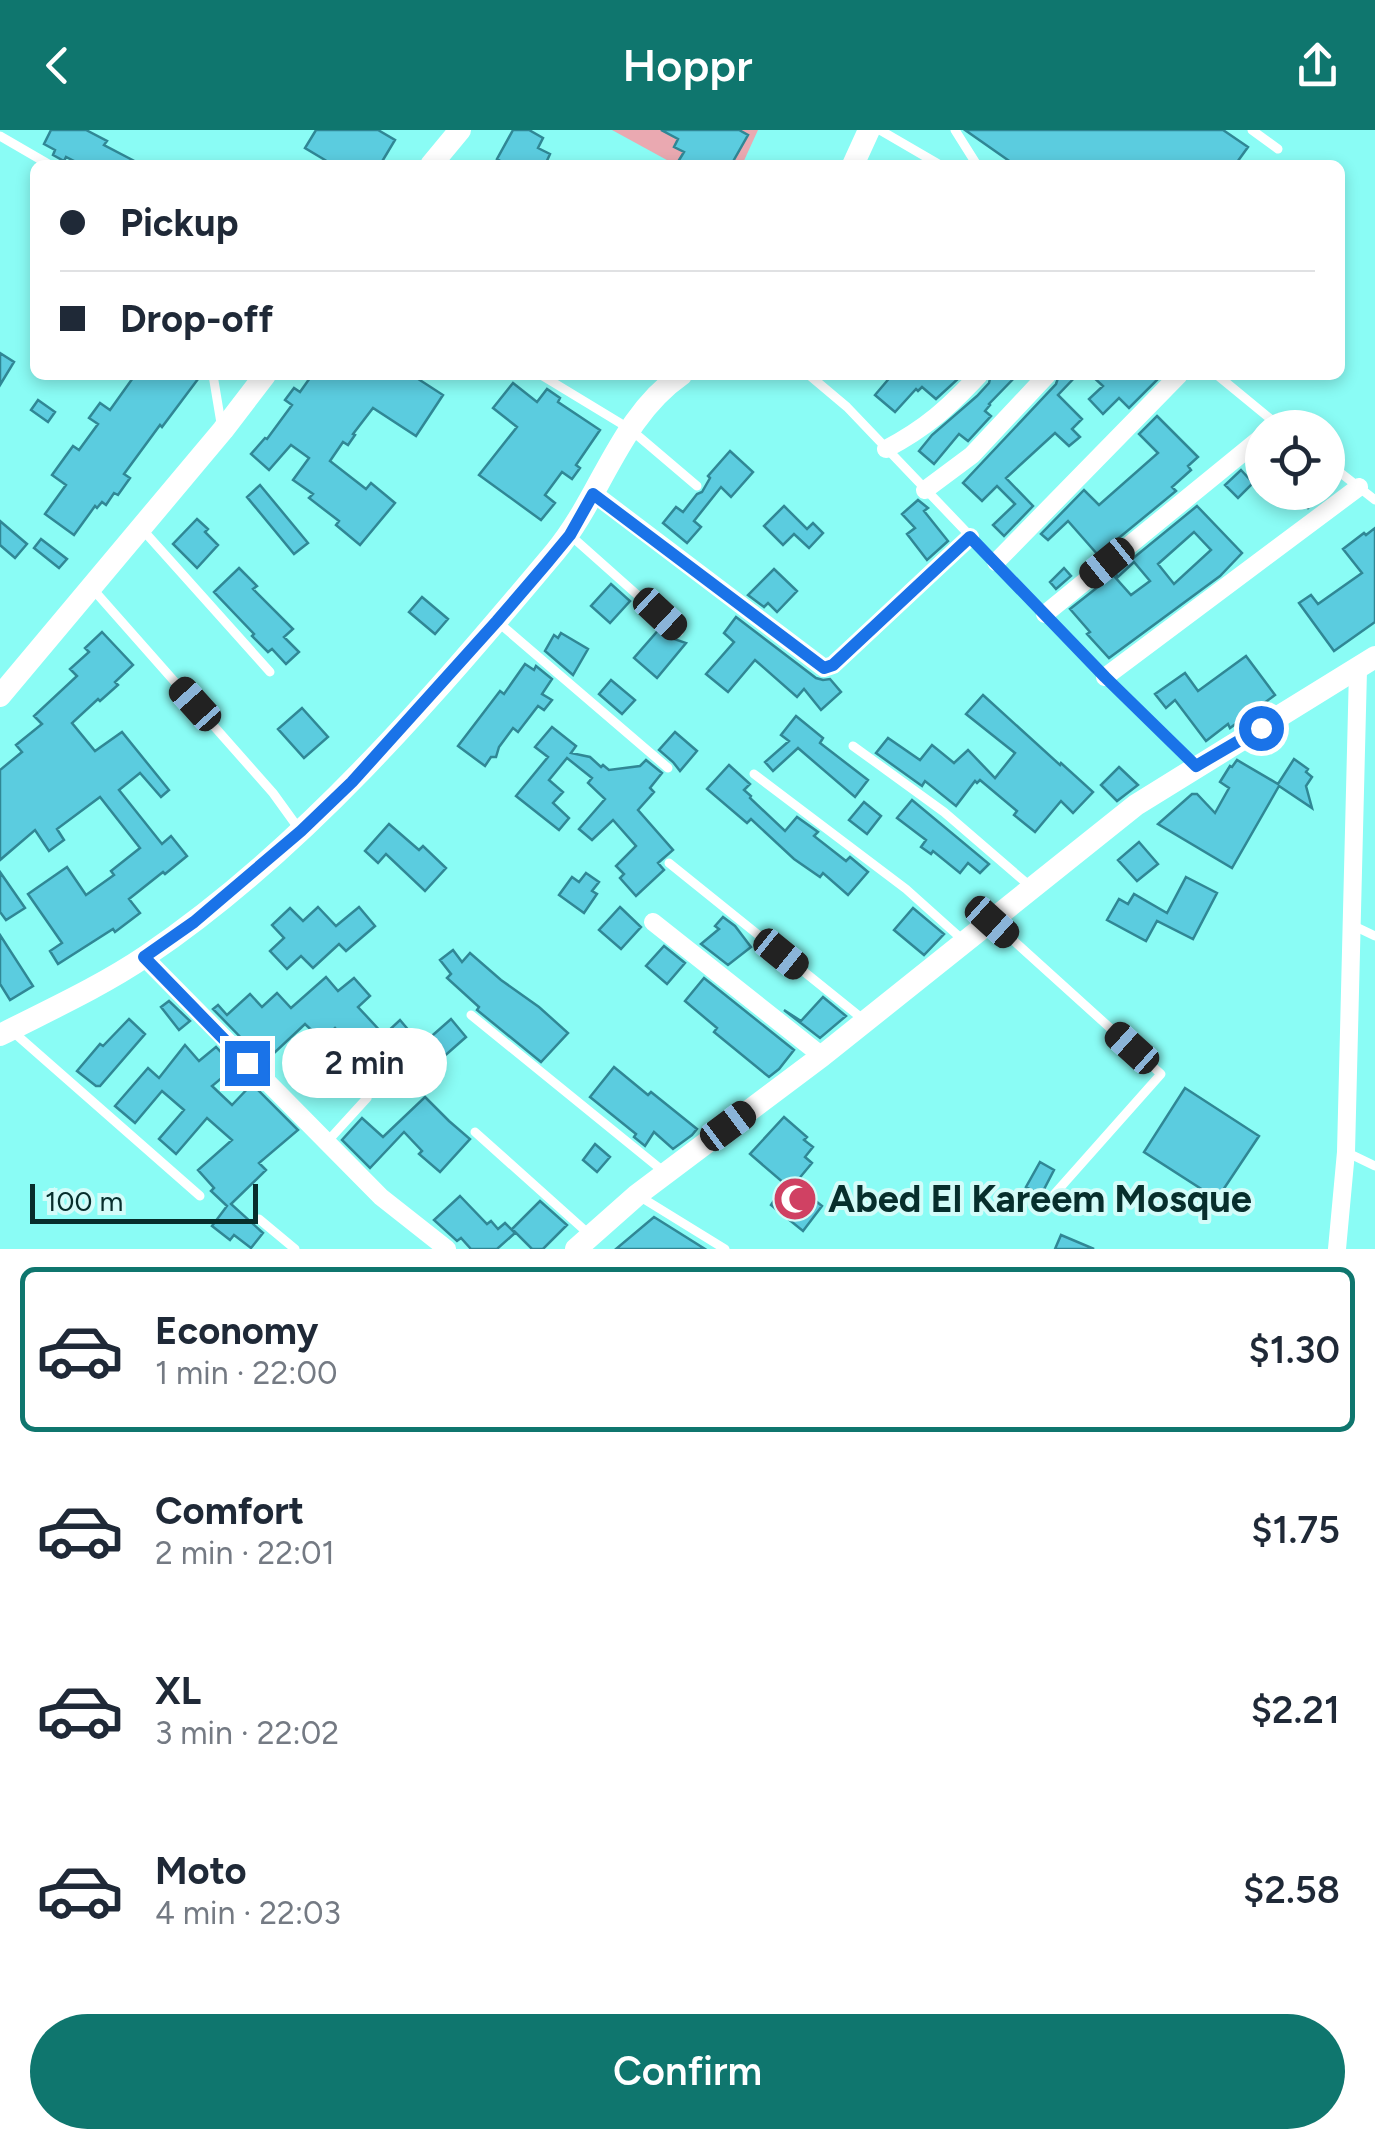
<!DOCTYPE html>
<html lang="en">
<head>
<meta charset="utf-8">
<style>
	:root { --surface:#fff; --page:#f6f6f7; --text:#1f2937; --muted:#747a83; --line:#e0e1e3; --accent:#0f766e }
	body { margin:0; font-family:Figtree,sans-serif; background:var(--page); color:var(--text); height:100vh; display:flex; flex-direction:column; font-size:38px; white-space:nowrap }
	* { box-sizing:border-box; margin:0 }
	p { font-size:32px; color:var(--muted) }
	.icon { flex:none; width:55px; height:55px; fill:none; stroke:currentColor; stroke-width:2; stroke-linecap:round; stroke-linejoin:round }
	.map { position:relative; height:1119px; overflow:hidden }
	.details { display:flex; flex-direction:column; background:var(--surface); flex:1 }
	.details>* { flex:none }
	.top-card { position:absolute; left:30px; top:30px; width:1315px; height:220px; border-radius:15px; box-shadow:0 5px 15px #0003; display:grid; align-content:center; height:220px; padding:0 30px; background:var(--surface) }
	.tools { position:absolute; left:1245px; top:280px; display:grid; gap:20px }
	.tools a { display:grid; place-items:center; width:100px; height:100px; border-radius:50%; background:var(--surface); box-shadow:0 5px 15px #0003; font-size:50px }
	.scale { position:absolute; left:30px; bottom:25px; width:228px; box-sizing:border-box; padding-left:10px; border:5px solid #072e2c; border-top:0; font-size:28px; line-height:35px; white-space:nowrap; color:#072e2c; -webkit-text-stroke:8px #d3fcf9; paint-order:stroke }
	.end { position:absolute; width:45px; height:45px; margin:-22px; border:12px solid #1a73e8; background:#fff; box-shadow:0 0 0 5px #fff }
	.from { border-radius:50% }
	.bubble { position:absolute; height:70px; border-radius:35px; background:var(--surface); box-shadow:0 5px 15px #0003; font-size:32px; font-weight:600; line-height:70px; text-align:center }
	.car { position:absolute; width:30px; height:60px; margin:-30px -15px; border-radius:12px; box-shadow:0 0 8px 2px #0007; background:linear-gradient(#222 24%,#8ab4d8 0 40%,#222 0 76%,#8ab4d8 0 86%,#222 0) }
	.top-card b { display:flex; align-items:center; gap:35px; height:95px; font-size:38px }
	.top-card b+b { border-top:2px solid var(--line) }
	.top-card i { width:25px; height:25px; background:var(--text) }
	ul { padding:18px 0 0; list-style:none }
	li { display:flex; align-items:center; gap:30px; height:165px; margin:0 20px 15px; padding:0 10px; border:5px solid transparent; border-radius:15px }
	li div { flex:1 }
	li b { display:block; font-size:38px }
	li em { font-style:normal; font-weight:600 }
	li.selected { border-color:var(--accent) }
	li>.icon { width:90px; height:90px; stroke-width:1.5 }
	.primary-button { display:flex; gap:20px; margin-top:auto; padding:20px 30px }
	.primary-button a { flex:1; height:115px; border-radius:60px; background:var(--accent); color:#fff; font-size:40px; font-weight:600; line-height:115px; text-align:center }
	header { display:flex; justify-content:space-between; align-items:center; height:130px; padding:0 30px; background:var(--accent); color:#fff; font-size:45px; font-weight:600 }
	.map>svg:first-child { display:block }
	.green { fill:#eaa9b1 }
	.building { fill:#5bccdf; stroke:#308795; stroke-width:2.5; fill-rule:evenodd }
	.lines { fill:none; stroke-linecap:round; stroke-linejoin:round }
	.lane { stroke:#fff; stroke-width:9 }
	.street { stroke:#fff; stroke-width:18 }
	.secondary { stroke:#fff; stroke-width:22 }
	.route { stroke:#1a73e8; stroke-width:12 }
	.labels { text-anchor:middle; stroke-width:8; stroke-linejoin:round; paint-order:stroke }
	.poi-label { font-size:38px; font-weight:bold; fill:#072e2c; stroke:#d3fcf9; text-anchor:start }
</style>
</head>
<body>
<header><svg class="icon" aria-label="back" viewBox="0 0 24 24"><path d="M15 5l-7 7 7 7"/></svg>Hoppr<svg class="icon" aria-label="share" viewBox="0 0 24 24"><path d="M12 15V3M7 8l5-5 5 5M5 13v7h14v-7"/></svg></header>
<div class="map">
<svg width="1375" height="1119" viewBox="0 0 1375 1119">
	<rect width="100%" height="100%" fill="#8afcf5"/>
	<path class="green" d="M612,0H758L742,35H676Z"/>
	<path class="building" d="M51,0H86L107,11L104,15L142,35H82L66,27L64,31L53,25L55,20L44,14Z
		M316,0H378L395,10L380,35H321L325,30L305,18Z
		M513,0H529L543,8L538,18L550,24L545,35H507L497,29Z
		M661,0H739L748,5L731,35H676L684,22L674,17L678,9Z
		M965,0H1223L1248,17L1235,35H1015Z
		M0,223L14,232L0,255Z
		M135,245H201L162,297L160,295L124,344L130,348L118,365L114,363L106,375L102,372L97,378L95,376L74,405L45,384L66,355L52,345L73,316L79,320L98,294L89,288L100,273L110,280Z
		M312,245H412L443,265L416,306L373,278L353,304L355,305L348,315L343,312L330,331L366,359L371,353L395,373L360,415L336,395L339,391L309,368L313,364L293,350L309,328L291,315L269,340L251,324L265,308L267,309L292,275L285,270L294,258L300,262Z
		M892,245H956L959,248L936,269L922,257L918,261L916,259L895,282L875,265Z
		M991,245H1017L989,274L990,275L985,281L991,286L968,311L959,304L934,334L919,321L932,305L977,266L989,253Z
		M1059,245H1077L1058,265L1082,289L1072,299L1080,307L1069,316L1055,303L1006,348L1033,376L1004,406L993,395L1015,374L997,356L982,371L963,353L1056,254Z
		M1091,245H1162L1129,278L1119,268L1103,284L1089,269L1103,256Z
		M513,253L537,272L547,259L560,268L558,272L600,300L576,335L580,338L572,349L562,342L545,365L555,373L541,390L479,345L517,297L493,278Z
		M38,270L55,282L48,292L31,280Z
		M1157,286L1198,327L1188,336L1191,340L1172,357L1176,361L1098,425L1068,391L1048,410L1041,404L1084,360L1099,375L1158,323L1139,304Z
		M730,321L753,342L731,367L721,357L694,391L701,397L687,413L663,393L676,377L683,382L697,364L702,362L710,348L708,346Z
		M1241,340L1253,353L1238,368L1225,355Z
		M260,355L308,413L294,424L247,367Z
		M1292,362H1324L1308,378Z
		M918,370L928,378L924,381L948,411L927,430L907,404L915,398L902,384Z
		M784,376L807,399L813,393L823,403L809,418L794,404L783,415L764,396Z
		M1197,376L1242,423L1220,446L1109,528L1087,504L1090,502L1070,479L1113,445L1131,465L1150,451L1134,432L1118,447L1115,443ZM1194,402L1211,420L1174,454L1158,434Z
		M197,389L208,399L205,402L218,415L197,438L173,414Z
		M0,391L27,414L15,428L0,415Z
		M1375,398V492L1334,521L1299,473L1311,465L1318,474L1362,443L1343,419L1364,403L1366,405Z
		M41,409L67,429L59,438L34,418Z
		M239,438L257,456L253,459L293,499L284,507L299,522L286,534L272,519L268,522L252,506L254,504L214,462Z
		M1064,438L1071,446L1056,459L1050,452Z
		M774,439L797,461L777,482L768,473L764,477L748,465Z
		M611,454L630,471L610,493L591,476Z
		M422,467L448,489L435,504L409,482Z
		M736,487L816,548L823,550L830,549L841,562L821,580L804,559L797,567L755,530L728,562L706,544L734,512L724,503Z
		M661,497L674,509L686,513L657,548L634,528Z
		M102,502L133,535L115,552L118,555L100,571L98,569L72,593L95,621L122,602L169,660L161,667L140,643L119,660L162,714L171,706L187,726L165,744L163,742L129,769L140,783L115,802L113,799L58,834L50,821L62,813L28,764L67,737L86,765L114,745L111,741L140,718L100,667L57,699L64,710L49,721L35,700L0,730V640L22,622L16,615L42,594L34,586L77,546L70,539L89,522L85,518Z
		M561,503L588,519L573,545L545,521L554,505L558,508Z
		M1246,526L1275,565L1230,598L1228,594L1206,611L1175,570L1166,578L1155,564L1185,543L1198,561Z
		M525,534L534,540L536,536L552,549L542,564L552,570L544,580L538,576L518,602L513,598L499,617L496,627H491L485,636L458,616L500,561L504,564Z
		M611,550L635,570L622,584L599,564Z
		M983,565L1060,635L1061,633L1093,662L1073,683L1061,671L1035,702L1014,685L1017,681L980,650L977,653L975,651L956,676L925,651L922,656L876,623L888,608L920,630L932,615L954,633L968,620L995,648L1015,623L966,584Z
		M302,578L328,607L304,628L278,599Z
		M796,586L823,608L820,613L868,650L855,667L798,618L773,641L765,632L789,611L781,605Z
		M552,597L576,616L571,623L590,627L601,637L603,635L609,640L640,636L646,630L662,643L650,658L654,662L638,680L673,720L658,733L664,740L636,766L620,748L624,744L616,736L636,716L613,690L592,710L579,699L605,669L588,653L592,648L567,628L549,650L563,662L553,673L569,688L559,700L516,666L548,627L535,617Z
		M675,602L697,621L680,641L673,632L659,620Z
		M1294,629L1308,639L1306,642L1312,647L1306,656L1312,678L1279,656L1232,738L1158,694L1192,664H1197L1215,683L1229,658L1220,652L1230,636L1232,637L1237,630L1278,654Z
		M729,635L750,654L744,660L751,666L750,668L785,701L797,687L818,702L814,706L846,731L850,727L868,742L848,765L823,743L820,747L794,729L751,689L747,693L707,659Z
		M1119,637L1138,655L1117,671L1101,655Z
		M912,670L989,734L980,743L968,733L960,743L933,721L931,724L921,717L926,710L897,688Z
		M864,672L881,686L867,704L849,690Z
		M389,694L419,720L423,716L446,738L425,761L386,724L378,733L365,721Z
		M1139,712L1158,734L1137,751L1118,730Z
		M0,742L25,778L6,790L0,782Z
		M586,743L599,752L592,761L597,764L584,783L559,765L572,747L579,752Z
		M1186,747L1217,763L1193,809L1157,791L1146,811L1107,790L1119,769L1128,774L1134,764L1167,783Z
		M318,777L336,796L359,777L375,796L346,821L339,814L313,838L301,826L287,839L270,821L284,808L272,795L290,778L303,791Z
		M620,777L641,797L621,819L599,800Z
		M913,778L944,804L924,825L894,800Z
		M723,787L735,796L751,817L728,835L701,814L719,799L715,796Z
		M0,805L33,856L10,870L0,854Z
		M664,816L685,833L667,854L646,836Z
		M453,820L462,832L470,823L501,850L539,877L568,903L541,932L477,880L479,877L447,848L451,844L440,830Z
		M326,847L338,861L354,848L370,866L358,877L384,905L400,890L416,909L401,922L413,935L395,952L383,940L369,953L352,935L362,926L335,898L322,910L305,894L272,925L260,912L252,919L213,879L218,875L227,885L250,864L262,877L277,863L291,878Z
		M704,848L794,920L779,939L769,947L714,902L717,898L685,871Z
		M823,867L846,886L820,908L784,880L801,891Z
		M169,871L190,891L179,900L161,877Z
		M129,889L145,904L100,956H96L77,941L100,914L103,916Z
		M451,889L466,907L440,930L425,912Z
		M185,915L199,931L216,917L235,937L212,956L232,975L252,954L298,1000L259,1033L266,1040L231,1074L263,1103L251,1118L234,1105L230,1110L212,1096L227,1076L211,1061L214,1058L198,1040L232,1010L207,988L176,1024L159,1009L184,980L162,961L135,993L115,976L148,938L159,948Z
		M614,937L648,965L651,962L697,999L692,1005L673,1019L654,1002L645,1016L634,1007L636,1004L590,967Z
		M1185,958L1259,1006L1217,1069L1144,1022Z
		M425,967L449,991L470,1009L440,1042L419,1024L422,1021L404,1002L370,1038L342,1010L362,988L383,1007Z
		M784,987L807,1007L804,1010L813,1017L805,1027L812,1033L797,1051L801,1054L798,1057L822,1076L803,1101L771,1075L785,1054L750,1024Z
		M595,1014L610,1027L597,1042L583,1030Z
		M1040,1032L1054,1040L1041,1065L1026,1057Z
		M460,1066L487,1094L491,1091L498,1099L505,1093L515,1103L497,1119H471L461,1108L457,1111L434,1090Z
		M540,1071L567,1095L543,1119H532L512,1099Z
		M654,1087L705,1119H616Z
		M1061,1105L1094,1119H1055Z"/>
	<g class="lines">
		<path class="lane" d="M880,0L940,35
			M955,0L977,35
			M1252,0L1278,19
			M0,6L50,35
			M213,245L221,293
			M541,245L630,299L697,356
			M809,245L847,277L1105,547L1194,634
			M1217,245L1279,296
			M1328,333L1375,370
			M142,399L270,542
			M570,405L679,502
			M91,457L273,663L299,699
			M499,493L668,638
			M853,616L944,682L1031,757
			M754,644L906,759L964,811
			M669,733L864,890
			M994,793L1161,944L1042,1078
			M1352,795L1375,806
			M471,885L663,1041
			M11,900L200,1066
			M316,916L367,968L326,1013
			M475,1002L590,1105
			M1346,1022L1375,1036
			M639,1066L725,1119
			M259,1089L295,1119"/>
		<path class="street" d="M1275,298L1278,295
			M886,319C926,298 948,278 979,245
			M925,360L972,325L1047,245
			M593,363L824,538L833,535L970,407
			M996,432L1179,245
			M1045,484L1262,307
			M1105,547L1359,357
			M653,792L822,926
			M144,827L381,1067L447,1119
			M1337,1119L1346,1022L1358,540"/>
		<path class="secondary" d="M431,35L460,0
			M853,35L869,0
			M0,566L223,300L265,245
			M0,905C49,880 100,857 146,826C303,720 434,566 555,422C601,367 619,288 681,245
			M576,1119L637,1065L822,926L1136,675L1375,527"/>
	</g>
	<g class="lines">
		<path class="route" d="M247,933L144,827L194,792L221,769L301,701L352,652L497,491L546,434L570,405L593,364L824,538L833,535L970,407L1105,547L1196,636L1261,598"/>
	</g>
	<defs>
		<symbol id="mosque-disc" viewBox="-11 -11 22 22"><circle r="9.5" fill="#d04163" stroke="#d3fcf9"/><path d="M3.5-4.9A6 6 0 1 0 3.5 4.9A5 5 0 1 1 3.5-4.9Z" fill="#fff"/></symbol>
	</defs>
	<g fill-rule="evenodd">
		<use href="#mosque-disc" x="770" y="1044" width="50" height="50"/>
	</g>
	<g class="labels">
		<g class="poi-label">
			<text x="828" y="1082">Abed El Kareem Mosque</text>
		</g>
	</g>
</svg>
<div class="tools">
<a><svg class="icon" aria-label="locate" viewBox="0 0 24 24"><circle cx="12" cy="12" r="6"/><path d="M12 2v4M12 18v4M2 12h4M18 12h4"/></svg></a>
</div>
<div class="scale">100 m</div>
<i class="end from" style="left:1261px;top:598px"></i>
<i class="end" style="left:247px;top:933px"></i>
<div class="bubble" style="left:282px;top:898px;width:165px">2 min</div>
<i class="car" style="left:1107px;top:433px;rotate:231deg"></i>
<i class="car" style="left:660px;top:484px;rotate:133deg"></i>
<i class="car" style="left:195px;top:574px;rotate:318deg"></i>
<i class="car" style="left:992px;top:792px;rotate:132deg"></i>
<i class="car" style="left:781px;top:824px;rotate:129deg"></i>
<i class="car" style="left:1132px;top:918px;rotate:312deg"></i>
<i class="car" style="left:728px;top:996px;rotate:53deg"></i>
<div class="top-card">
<b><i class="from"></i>Pickup</b>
<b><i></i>Drop-off</b>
</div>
</div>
<section class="details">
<ul>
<li class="selected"><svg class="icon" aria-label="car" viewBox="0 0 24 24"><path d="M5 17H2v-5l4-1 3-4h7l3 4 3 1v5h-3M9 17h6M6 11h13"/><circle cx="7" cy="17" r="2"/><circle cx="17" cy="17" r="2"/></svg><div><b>Economy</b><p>1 min · 22:00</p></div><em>$1.30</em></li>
<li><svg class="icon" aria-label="car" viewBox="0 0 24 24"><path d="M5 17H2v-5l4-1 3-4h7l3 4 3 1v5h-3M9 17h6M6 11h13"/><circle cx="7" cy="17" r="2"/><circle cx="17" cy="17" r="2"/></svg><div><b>Comfort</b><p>2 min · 22:01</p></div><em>$1.75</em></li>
<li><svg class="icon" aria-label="car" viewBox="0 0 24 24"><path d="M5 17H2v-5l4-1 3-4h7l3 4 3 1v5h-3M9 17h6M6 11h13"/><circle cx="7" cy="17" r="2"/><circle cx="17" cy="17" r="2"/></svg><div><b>XL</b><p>3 min · 22:02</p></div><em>$2.21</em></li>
<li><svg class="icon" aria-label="car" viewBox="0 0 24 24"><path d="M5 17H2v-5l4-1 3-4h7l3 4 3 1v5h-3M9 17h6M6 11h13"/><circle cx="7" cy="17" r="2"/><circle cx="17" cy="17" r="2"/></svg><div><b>Moto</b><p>4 min · 22:03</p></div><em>$2.58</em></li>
</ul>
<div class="primary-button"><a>Confirm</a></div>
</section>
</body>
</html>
